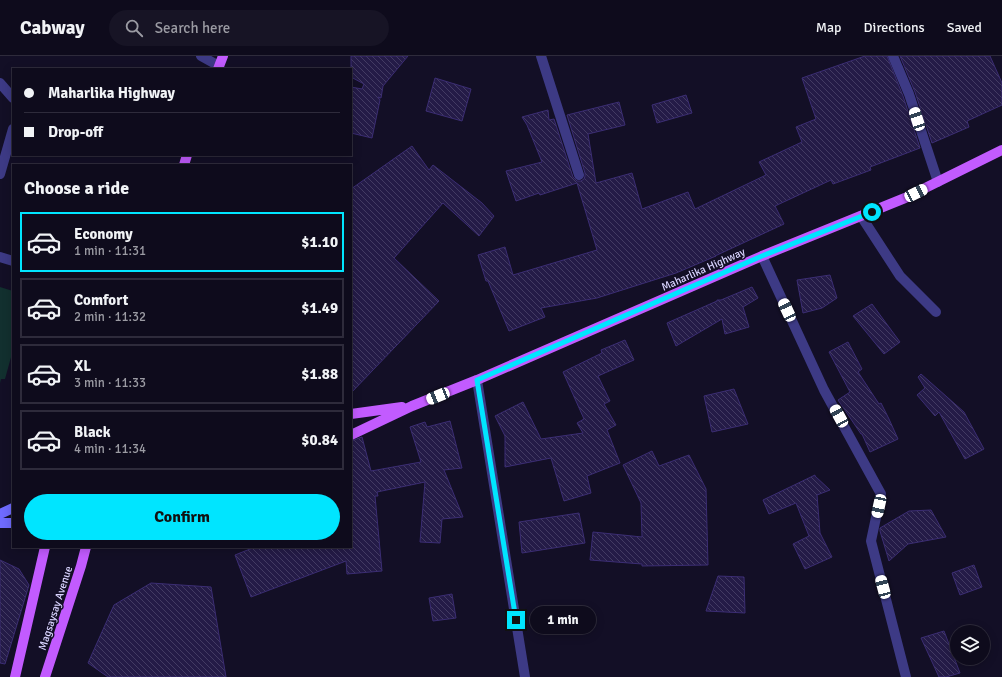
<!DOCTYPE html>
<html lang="en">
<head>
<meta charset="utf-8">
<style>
	:root { --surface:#0e0b1c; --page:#171425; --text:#f1f3f6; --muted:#9b9ba3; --line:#2e2b3b; --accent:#00e5ff }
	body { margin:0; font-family:Signika,sans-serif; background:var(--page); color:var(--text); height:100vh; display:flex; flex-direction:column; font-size:15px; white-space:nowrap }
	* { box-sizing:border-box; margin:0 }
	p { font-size:13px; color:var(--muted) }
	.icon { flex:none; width:22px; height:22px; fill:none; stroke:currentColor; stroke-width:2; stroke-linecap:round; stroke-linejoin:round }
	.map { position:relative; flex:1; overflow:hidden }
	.sheet { position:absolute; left:12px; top:108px; width:340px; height:384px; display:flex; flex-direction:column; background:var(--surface); border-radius:0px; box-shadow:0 2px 10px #0003,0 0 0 1px var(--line) }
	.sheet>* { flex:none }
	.top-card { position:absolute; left:12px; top:12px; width:340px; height:88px; border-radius:0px; box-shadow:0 2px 10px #0003,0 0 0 1px var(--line); display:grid; align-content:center; height:88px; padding:0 12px; background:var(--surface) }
	.buttons { position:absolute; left:950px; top:569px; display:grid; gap:8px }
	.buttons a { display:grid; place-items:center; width:40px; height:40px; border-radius:50%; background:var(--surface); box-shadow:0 2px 10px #0003,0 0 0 1px var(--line); font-size:20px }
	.end { position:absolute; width:18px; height:18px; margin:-9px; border:5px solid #00e5ff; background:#111; box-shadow:0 0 0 2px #111 }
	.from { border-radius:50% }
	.bubble { position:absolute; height:28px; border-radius:14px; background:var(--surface); box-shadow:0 2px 10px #0003,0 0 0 1px var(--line); font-size:13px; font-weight:700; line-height:28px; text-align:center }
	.car { position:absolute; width:12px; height:24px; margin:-12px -6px; border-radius:5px; box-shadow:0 0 3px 1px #0007; background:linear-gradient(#fff 24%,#345 0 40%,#fff 0 76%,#345 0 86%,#fff 0) }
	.top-card b { display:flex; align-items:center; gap:14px; height:38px; font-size:15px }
	.top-card b+b { border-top:1px solid var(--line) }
	.top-card i { width:10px; height:10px; background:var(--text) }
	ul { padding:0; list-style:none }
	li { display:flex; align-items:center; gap:12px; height:60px; margin:0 8px 6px; padding:0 4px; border:2px solid var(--line); border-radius:0px }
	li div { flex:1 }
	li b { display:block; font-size:15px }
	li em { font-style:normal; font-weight:700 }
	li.selected { border-color:var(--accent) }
	li>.icon { width:36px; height:36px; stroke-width:1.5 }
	h2 { padding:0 12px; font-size:18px; line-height:48px }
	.action { display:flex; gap:8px; margin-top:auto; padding:8px 12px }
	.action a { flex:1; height:46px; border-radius:24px; background:var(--accent); color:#111; font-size:16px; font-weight:700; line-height:46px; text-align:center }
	header { display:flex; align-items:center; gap:24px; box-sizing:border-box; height:56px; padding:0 20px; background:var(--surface); border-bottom:1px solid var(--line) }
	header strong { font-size:19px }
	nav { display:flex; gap:22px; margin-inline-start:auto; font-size:14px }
	.search { width:280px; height:36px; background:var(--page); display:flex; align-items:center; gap:10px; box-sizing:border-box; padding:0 14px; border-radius:22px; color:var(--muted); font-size:15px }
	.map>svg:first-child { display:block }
	.pitch { fill:#12302f }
	.building { fill:url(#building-back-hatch); stroke:#3b2d73 }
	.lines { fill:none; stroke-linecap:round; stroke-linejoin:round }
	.lane { stroke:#3d3a85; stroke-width:10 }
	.street { stroke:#3d3a85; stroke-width:10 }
	.secondary { stroke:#6f6bff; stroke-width:10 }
	.primary { stroke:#c25bff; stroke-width:10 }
	.route { stroke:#00e5ff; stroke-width:5 }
	.labels { text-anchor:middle; stroke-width:3; stroke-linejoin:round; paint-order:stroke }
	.street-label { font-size:11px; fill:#d9d4ff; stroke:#130f26 }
</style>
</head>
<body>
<header>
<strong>Cabway</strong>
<div class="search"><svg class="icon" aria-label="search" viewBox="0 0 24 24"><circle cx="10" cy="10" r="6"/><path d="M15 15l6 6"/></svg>Search here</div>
<nav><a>Map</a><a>Directions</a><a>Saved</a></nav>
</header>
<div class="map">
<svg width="1002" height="621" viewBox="0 0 1002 621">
	<defs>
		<pattern id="building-back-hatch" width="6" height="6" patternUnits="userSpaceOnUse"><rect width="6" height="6" fill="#241b47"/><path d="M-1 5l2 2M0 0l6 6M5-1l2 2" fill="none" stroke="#433b63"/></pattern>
	</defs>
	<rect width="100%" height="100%" fill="#130f26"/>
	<path class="pitch" d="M0,231L13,235V294L5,323H1L0,327Z"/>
	<path class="building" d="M351,0H408L383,30L381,42L378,41L380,44L372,82L351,77V31L362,33L364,28L351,21Z
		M865,0H887L903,40L920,92L870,111L871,114L833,128L831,124L775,150L784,168L715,200H716L676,217L597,242L541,252L545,261L509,275L488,225H486L478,199L505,191L513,219L597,194L577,127L540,139L539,137L516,145L506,115L542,106L527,69L522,61L548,54L549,64L554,63L573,121L577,125H581L584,123L585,120V117L567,59L619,46L625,69L588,78L596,127L632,117L642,153L688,136L695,153L766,119L759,106L802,86L796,71L816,63L802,22Z
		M900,0H990L1002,27V49L967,65L969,71L932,87L915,36Z
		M435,22L471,33L462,65L426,55Z
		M686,39L692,57L657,67L652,49Z
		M412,90L429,114L433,109L482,147L494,160L479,180L443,147L394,202L439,245L351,337V133Z
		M830,219L837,242L822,252L803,257L797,224Z
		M752,231L758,242L743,251L749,271L725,278L722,263L676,290L667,267L717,245V244H721Z
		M872,248L900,286L884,298L853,260Z
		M625,284L634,304L598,320L610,345L604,348L616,369L607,374L620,407L587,420L591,437L564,445L551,402L505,411V380L495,360L523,346L541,383L583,377L577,367L584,363L563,316L602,297L601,294Z
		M848,286L862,313L858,316L879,348L881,347L889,363L898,383L870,396L862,378H861L838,344L850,336L829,296Z
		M921,318L964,356L984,393L965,403L939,356L935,360L917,339L925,332L918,321Z
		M734,333L748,368L712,376L704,340Z
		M450,365L462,412L444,414L463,461L442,463L440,487L420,486L425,426L377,436L378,440H375L382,515L347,518L346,505L251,541L235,499L255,491H351V385L362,381L371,415L421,406L410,371L425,366L427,371Z
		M652,395L659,410L689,399L706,433L708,509L642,510V508L590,504L593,476L642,481L641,447L623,409Z
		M815,419V420L830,434L817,439L820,477L832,501L805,513L793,488L809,480L796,447L769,458L763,444Z
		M931,454L946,481L908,488L889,505L880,475V472L909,455Z
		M579,457L585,487L522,497L519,466Z
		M0,504L19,513L29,529L5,608L0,607Z
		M974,509L982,531L960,539L952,517Z
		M718,520L744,521L745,557L706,555Z
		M151,527L211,531L226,621H108L88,607L114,549Z
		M452,538L456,562L433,565L429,542Z
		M944,575L960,617L946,621H939L921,582Z"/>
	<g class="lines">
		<path class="lane" d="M201,0L219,10
			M0,27L13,42
			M0,118L13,73
			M0,201L13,205"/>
		<path class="street" d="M541,0L579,119
			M893,0L909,38L938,126
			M861,160L900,220L936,256
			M762,200L824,334L881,438L871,485L906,621
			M477,324L525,621"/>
		<path class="secondary" d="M0,458L13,452
			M0,467H13"/>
		<path class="primary" d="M218,13L223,0
			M184,109L187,99
			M351,358L402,351
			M351,379L412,350L477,324L762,200L905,142L1002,94
			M15,621L45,491
			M45,621L81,510L86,491"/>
	</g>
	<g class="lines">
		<path class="route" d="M516,564L477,324L762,200L872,156"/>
	</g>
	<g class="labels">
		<g class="street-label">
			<text transform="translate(703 213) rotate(-24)" y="4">Maharlika Highway</text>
			<text transform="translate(55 552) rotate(-72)" y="4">Magsaysay Avenue</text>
		</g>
	</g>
</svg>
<div class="buttons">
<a><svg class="icon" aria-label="layers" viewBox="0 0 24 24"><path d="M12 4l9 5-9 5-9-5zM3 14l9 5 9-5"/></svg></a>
</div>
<i class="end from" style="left:872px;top:156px"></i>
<i class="end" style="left:516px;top:564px"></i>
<div class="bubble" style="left:530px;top:550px;width:66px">1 min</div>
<i class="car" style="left:917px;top:63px;rotate:342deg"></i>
<i class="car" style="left:916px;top:137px;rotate:64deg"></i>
<i class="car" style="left:787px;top:254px;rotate:335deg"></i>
<i class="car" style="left:438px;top:340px;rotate:248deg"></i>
<i class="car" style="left:839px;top:360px;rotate:331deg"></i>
<i class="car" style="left:879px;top:450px;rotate:192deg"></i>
<i class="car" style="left:883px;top:531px;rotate:345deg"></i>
<div class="top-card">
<b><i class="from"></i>Maharlika Highway</b>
<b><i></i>Drop-off</b>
</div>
<section class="sheet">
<h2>Choose a ride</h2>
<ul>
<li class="selected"><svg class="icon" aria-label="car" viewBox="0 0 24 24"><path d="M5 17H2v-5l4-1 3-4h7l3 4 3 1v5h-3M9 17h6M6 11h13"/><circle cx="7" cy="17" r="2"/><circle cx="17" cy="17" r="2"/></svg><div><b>Economy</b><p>1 min · 11:31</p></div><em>$1.10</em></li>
<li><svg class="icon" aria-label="car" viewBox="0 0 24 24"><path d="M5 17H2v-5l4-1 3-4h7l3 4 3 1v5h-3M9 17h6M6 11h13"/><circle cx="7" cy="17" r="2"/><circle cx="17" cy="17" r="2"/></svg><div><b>Comfort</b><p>2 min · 11:32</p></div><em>$1.49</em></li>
<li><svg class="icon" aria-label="car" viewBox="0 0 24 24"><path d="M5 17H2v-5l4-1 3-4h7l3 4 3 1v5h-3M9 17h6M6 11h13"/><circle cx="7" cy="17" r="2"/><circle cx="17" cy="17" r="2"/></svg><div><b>XL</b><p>3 min · 11:33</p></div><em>$1.88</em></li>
<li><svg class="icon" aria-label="car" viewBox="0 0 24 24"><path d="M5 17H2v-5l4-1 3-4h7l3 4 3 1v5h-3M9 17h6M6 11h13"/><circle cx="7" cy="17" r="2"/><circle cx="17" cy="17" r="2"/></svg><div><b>Black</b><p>4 min · 11:34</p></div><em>$0.84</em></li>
</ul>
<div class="action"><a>Confirm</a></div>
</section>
</div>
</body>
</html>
